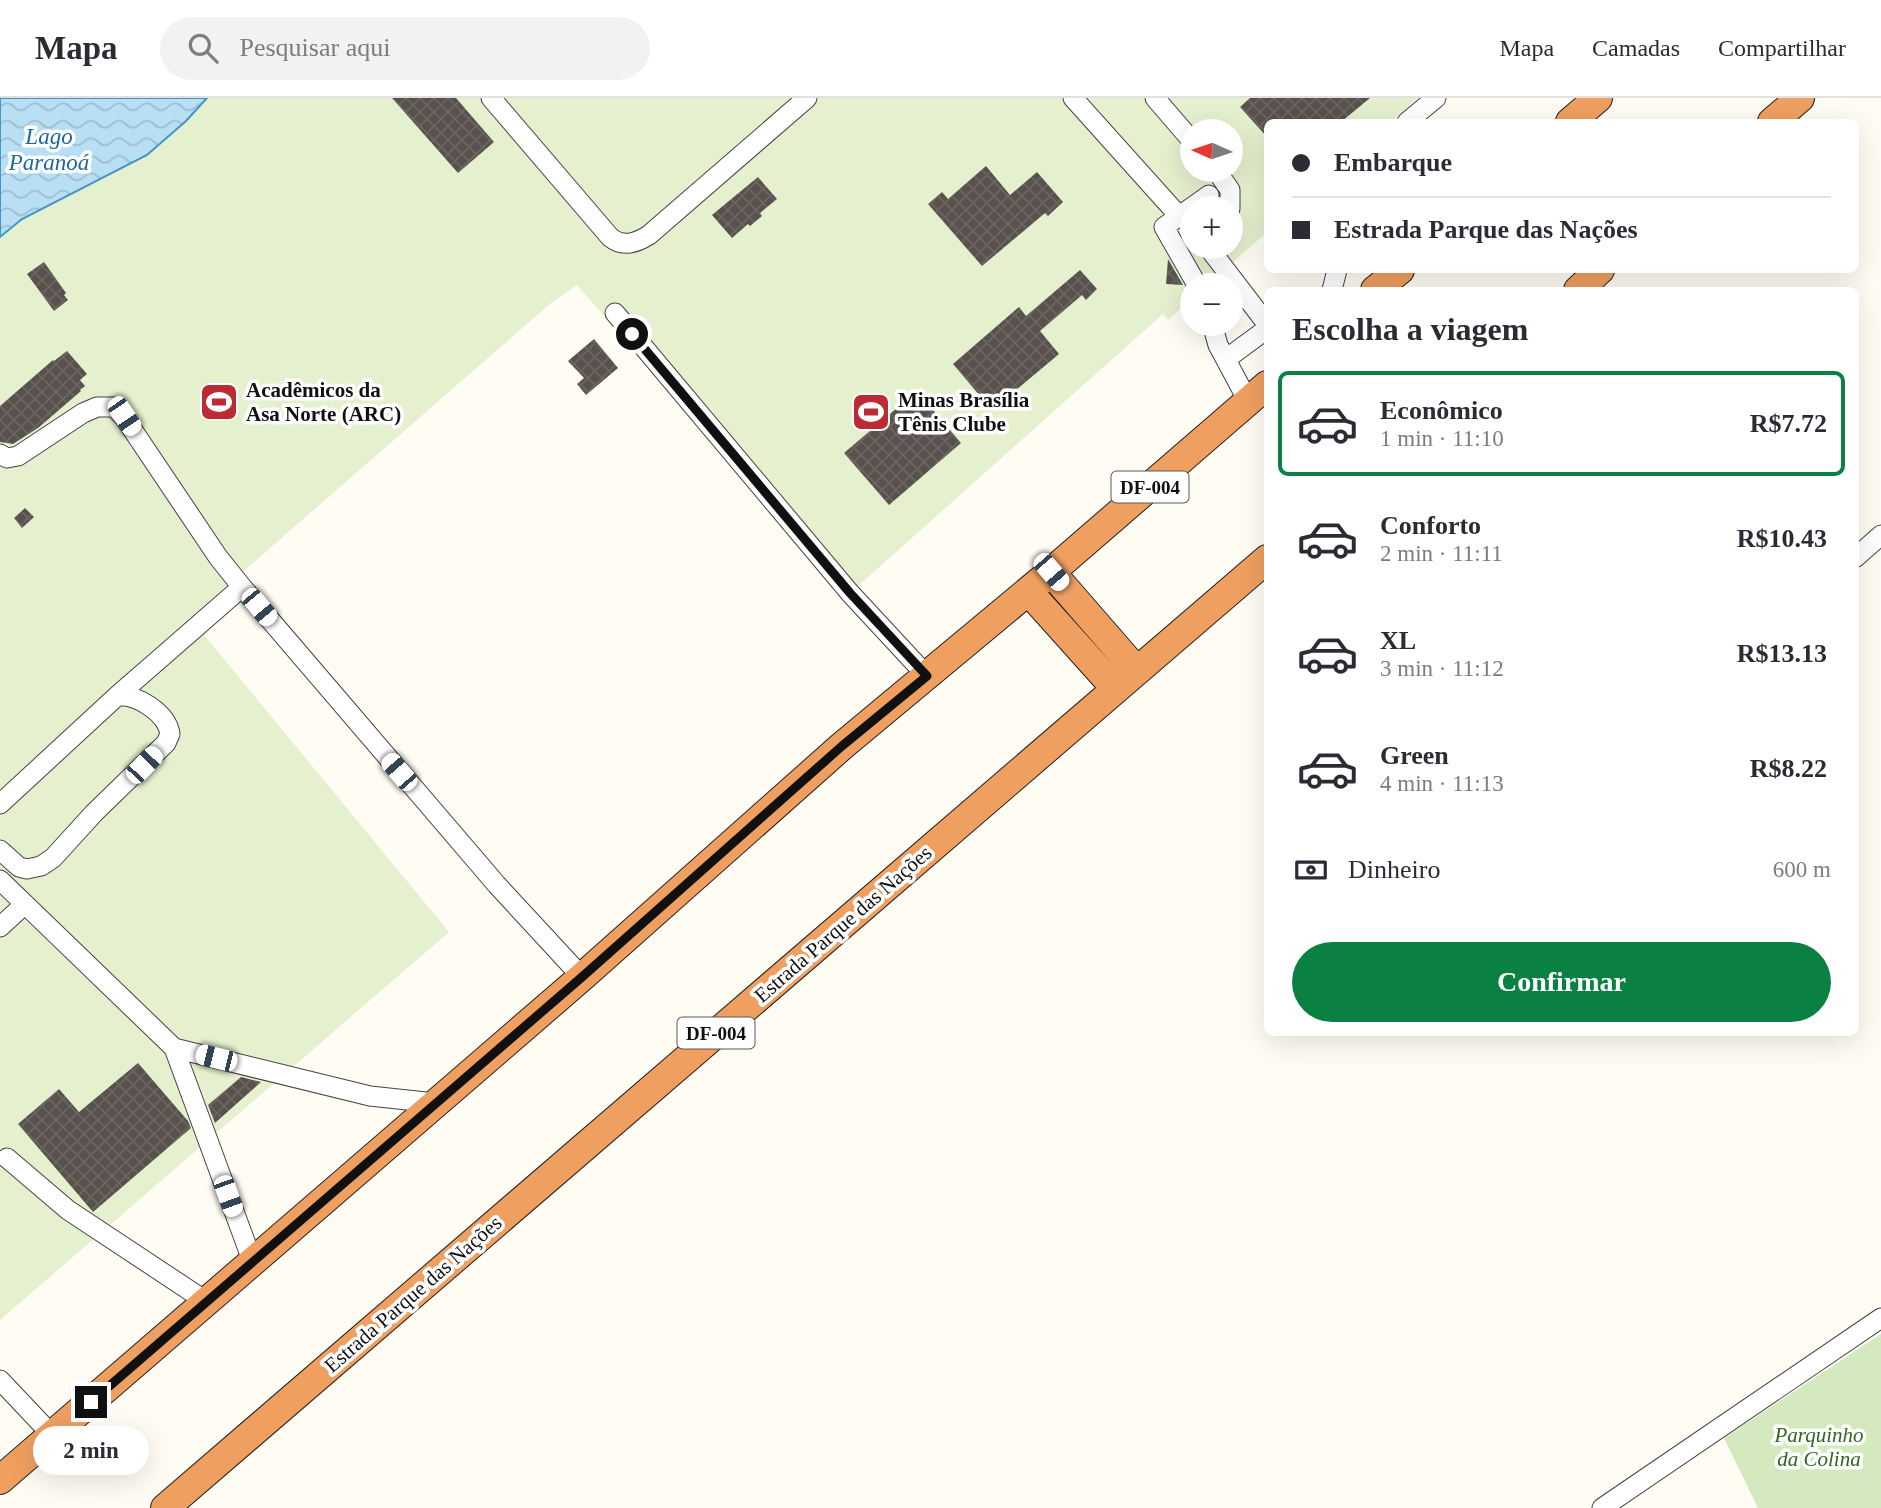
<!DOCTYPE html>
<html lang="pt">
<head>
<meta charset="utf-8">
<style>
	:root { --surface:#fff; --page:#f2f2f3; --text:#2b2b33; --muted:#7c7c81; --line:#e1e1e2; --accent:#0b8043 }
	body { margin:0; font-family:"Times New Roman",serif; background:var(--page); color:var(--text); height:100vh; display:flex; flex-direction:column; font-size:26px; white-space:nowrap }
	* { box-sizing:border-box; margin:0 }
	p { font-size:23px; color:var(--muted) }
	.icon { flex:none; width:38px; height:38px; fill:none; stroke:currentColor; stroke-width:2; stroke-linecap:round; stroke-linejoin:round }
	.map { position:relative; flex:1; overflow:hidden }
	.sheet { position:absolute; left:1264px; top:189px; width:595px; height:749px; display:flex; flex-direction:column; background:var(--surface); border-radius:10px; box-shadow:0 7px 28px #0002 }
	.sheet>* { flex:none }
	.guide { position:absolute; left:1264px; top:21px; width:595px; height:154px; border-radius:10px; box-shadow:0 7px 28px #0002; display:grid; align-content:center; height:154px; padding:0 28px; background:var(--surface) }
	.needle { width:46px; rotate:273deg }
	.fabs { position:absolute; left:1180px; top:21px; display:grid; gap:14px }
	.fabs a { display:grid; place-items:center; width:63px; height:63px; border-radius:50%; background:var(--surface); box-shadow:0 7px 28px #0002; font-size:35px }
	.end { position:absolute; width:32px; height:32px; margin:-16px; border:9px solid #101010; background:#fff; box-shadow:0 0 0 4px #fff }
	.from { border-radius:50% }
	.bubble { position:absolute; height:49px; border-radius:24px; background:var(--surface); box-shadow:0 7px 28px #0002; font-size:23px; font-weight:700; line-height:49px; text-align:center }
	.car { position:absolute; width:21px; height:42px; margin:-21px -10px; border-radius:9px; box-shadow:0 0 5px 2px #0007; background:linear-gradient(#fff 24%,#345 0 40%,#fff 0 76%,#345 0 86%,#fff 0) }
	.guide b { display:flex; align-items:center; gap:24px; height:66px; font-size:26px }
	.guide b+b { border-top:2px solid var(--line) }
	.guide i { width:18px; height:18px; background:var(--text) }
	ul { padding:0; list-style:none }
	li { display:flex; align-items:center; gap:21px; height:105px; margin:0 14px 10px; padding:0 14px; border:4px solid transparent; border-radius:10px }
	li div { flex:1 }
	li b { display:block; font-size:26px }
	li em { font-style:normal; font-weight:700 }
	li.on { border-color:var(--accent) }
	li>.icon { width:63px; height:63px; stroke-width:1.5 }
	h2 { padding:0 28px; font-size:32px; line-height:84px }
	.pay { display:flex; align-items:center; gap:18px; height:77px; padding:0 28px; font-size:26px }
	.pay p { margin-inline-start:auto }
	.cta { display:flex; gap:14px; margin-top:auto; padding:14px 28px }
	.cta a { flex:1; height:80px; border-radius:42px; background:var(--accent); color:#fff; font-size:28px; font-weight:700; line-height:80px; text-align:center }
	header { display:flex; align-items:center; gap:42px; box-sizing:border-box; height:98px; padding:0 35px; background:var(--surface); border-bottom:2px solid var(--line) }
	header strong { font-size:33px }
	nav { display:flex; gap:38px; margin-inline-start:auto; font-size:24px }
	.search { width:490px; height:63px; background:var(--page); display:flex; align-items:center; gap:18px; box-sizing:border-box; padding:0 24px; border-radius:38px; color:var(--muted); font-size:26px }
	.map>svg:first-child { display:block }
	.park { fill:#d4e9bd }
	.pitch { fill:#e5f0ce; fill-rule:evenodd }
	.water { fill:url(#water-waves); stroke:#4295c9; stroke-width:2 }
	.building { fill:url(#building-cross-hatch) }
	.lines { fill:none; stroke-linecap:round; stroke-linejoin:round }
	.minor-casing { stroke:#434343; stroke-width:21 }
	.highway-casing { stroke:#212121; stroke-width:30 }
	.minor { stroke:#fff; stroke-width:19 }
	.highway { stroke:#ef9f60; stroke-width:28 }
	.route { stroke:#101010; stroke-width:9 }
	.labels { text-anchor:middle; stroke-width:7; stroke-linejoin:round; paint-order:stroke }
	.shield { fill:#fff; stroke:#585858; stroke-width:2 }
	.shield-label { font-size:19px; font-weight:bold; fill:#101010 }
	.poi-label { font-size:21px; font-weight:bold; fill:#101010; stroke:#fff; text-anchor:start }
	.street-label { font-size:21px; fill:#101010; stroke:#fff }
	.park-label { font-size:21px; font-style:italic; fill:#316621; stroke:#fff }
	.water-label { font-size:23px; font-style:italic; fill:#1c679f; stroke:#fff }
</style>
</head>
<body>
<header>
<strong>Mapa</strong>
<div class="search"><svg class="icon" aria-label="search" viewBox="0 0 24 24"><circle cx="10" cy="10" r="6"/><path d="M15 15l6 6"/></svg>Pesquisar aqui</div>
<nav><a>Mapa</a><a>Camadas</a><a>Compartilhar</a></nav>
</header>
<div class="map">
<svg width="1881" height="1410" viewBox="0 0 1881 1410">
	<defs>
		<pattern id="water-waves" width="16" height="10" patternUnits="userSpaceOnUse" patternTransform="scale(1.75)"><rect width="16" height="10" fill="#b9dff4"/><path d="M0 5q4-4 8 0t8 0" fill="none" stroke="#9ebed0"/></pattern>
		<pattern id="building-cross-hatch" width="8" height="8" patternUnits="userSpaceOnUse" patternTransform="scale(1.75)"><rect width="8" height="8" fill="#58514c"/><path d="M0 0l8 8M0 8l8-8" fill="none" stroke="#6b6561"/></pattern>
	</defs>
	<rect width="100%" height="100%" fill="#fffcf3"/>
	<path class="park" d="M1881,1236V1410H1758L1724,1340Z"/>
	<path class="pitch" d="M207,0H1418L1391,24H1267V134L1207,187H1192V201L1168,222L1163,216L849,496L577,187L551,205L138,565L150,579L200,532L449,834L0,1222V139L22,121L186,23ZM1192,33H1230V72H1192ZM1192,110H1230V149H1192Z"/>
	<path class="water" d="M0,0H207L186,23L147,57L22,121L0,139Z"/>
	<path class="building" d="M392,0H456L494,44L458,75Z
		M1250,0H1370L1341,24H1267V39L1240,9Z
		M986,68L1010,97L1037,74L1063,104L1048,118L1045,115L982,168L928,106L942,94L948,101Z
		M758,79L777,101L760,115L762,118L750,128L748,126L732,140L712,117Z
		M1168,161L1183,187L1166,186Z
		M44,164L66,195L64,197L68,202L54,213L27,176Z
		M1080,172L1097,191L1086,202L1082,197L1040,233L1059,256L992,312L953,266L1019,209L1026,218Z
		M594,241L618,270L586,297L577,286L584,280L568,263Z
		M67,253L87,276L80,282L85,288L80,292L81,293L38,330L13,346L0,344V308L53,262L54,263Z
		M917,293L961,345L889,407L844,355Z
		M25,410L34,419L22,430L14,420Z
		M138,965L188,1023L191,1030L93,1114L18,1026L59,991L79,1014Z
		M241,979L261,984L215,1025L208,1007Z"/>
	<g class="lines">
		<defs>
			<path id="minor" d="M491,0L610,139C623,150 636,145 649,137L807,0
				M1073,0L1179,118
				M1155,0L1192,43
				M1407,24L1436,0
				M1216,72L1230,92V111
				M1208,149L1267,226
				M1197,187L1164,129L1209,97
				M1332,192L1337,172
				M615,215L850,495L927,578
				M1212,226L1218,247L1248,303
				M1226,261L1267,231
				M0,356L7,360L18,358L83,315L97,309H114L124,319L218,459L242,489L497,787L582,879
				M1855,460L1881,437
				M117,598L242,489
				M0,706L117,598C137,596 167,615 170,636L166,645L94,715L53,760L41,768L27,771L19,769L0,752
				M0,782L174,950L253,1165
				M0,829L25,806
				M174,950L370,998L435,1005
				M7,1060L68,1112L207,1204
				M0,1282L52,1337
				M1602,1410L1881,1220"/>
			<path id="highway" d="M1570,24L1598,0
				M1772,24L1800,0
				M1375,192L1400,172
				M1578,192L1600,172
				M1051,474L1137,573
				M1029,494L1116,591
				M0,1382L582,879L842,648L1051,474L1267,287
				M165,1410L1267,461"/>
		</defs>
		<use href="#minor" class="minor-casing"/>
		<use href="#highway" class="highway-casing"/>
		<use href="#minor" class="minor"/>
		<use href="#highway" class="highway"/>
	</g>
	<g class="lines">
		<path class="route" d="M91,1304L582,879L842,648L927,578L850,495L632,236"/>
	</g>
	<defs>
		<symbol id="stadium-square" viewBox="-11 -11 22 22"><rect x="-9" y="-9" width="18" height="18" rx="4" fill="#bc2b34" stroke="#fff"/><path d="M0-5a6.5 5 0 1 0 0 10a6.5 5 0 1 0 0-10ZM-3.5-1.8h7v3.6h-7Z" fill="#fff"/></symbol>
	</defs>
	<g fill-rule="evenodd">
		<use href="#stadium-square" x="197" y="282" width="44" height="44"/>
		<use href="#stadium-square" x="849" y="292" width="44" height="44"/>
	</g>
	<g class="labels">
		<g class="shield">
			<rect x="1111.5" y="373.5" width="77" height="31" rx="5"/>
			<rect x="677.5" y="919.5" width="77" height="31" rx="5"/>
		</g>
		<g class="shield-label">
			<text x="1150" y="396">DF-004</text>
			<text x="716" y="942">DF-004</text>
		</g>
		<g class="poi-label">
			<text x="246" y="299">Acadêmicos da<tspan x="246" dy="24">Asa Norte (ARC)</tspan></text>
			<text x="898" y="309">Minas Brasília<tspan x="898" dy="24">Tênis Clube</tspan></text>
		</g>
		<g class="street-label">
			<text transform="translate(843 826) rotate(-41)" y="7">Estrada Parque das Nações</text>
			<text transform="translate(413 1196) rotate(-41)" y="7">Estrada Parque das Nações</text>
		</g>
		<g class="park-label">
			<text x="1819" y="1344">Parquinho<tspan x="1819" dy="24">da Colina</tspan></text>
		</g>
		<g class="water-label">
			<text x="49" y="46">Lago<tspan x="49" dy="26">Paranoá</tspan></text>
		</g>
	</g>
</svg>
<div class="fabs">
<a><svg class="needle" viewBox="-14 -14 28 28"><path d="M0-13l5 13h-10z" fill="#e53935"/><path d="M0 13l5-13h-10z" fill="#7c7c81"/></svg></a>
<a>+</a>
<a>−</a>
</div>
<i class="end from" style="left:632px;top:236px"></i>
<i class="end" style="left:91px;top:1304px"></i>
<div class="bubble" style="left:33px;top:1328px;width:116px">2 min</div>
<i class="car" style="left:124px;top:318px;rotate:146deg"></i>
<i class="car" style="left:1051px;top:474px;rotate:139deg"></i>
<i class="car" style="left:259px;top:509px;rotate:140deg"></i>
<i class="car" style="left:144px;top:667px;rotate:44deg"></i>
<i class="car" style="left:399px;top:674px;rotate:319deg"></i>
<i class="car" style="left:216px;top:960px;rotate:284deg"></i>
<i class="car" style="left:228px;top:1098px;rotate:160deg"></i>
<div class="guide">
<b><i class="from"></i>Embarque</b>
<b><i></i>Estrada Parque das Nações</b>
</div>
<section class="sheet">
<h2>Escolha a viagem</h2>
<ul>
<li class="on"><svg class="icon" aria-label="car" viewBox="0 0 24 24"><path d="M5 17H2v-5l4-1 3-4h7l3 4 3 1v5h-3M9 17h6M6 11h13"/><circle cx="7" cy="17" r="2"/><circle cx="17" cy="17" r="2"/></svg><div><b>Econômico</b><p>1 min · 11:10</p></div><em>R$7.72</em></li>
<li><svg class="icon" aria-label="car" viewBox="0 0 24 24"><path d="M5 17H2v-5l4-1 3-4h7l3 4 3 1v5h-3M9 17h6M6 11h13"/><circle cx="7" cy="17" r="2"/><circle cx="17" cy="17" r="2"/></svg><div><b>Conforto</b><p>2 min · 11:11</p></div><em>R$10.43</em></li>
<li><svg class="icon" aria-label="car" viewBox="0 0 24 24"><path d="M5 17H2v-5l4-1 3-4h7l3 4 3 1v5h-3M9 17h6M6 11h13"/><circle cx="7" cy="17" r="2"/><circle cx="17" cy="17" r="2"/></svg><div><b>XL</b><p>3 min · 11:12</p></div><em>R$13.13</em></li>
<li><svg class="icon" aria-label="car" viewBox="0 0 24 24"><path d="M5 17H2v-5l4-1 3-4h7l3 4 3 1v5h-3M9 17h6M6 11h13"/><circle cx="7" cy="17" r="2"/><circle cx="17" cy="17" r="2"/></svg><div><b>Green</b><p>4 min · 11:13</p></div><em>R$8.22</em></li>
</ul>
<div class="pay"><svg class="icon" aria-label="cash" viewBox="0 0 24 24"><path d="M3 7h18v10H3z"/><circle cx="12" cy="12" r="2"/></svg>Dinheiro<p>600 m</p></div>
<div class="cta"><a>Confirmar</a></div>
</section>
</div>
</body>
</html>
